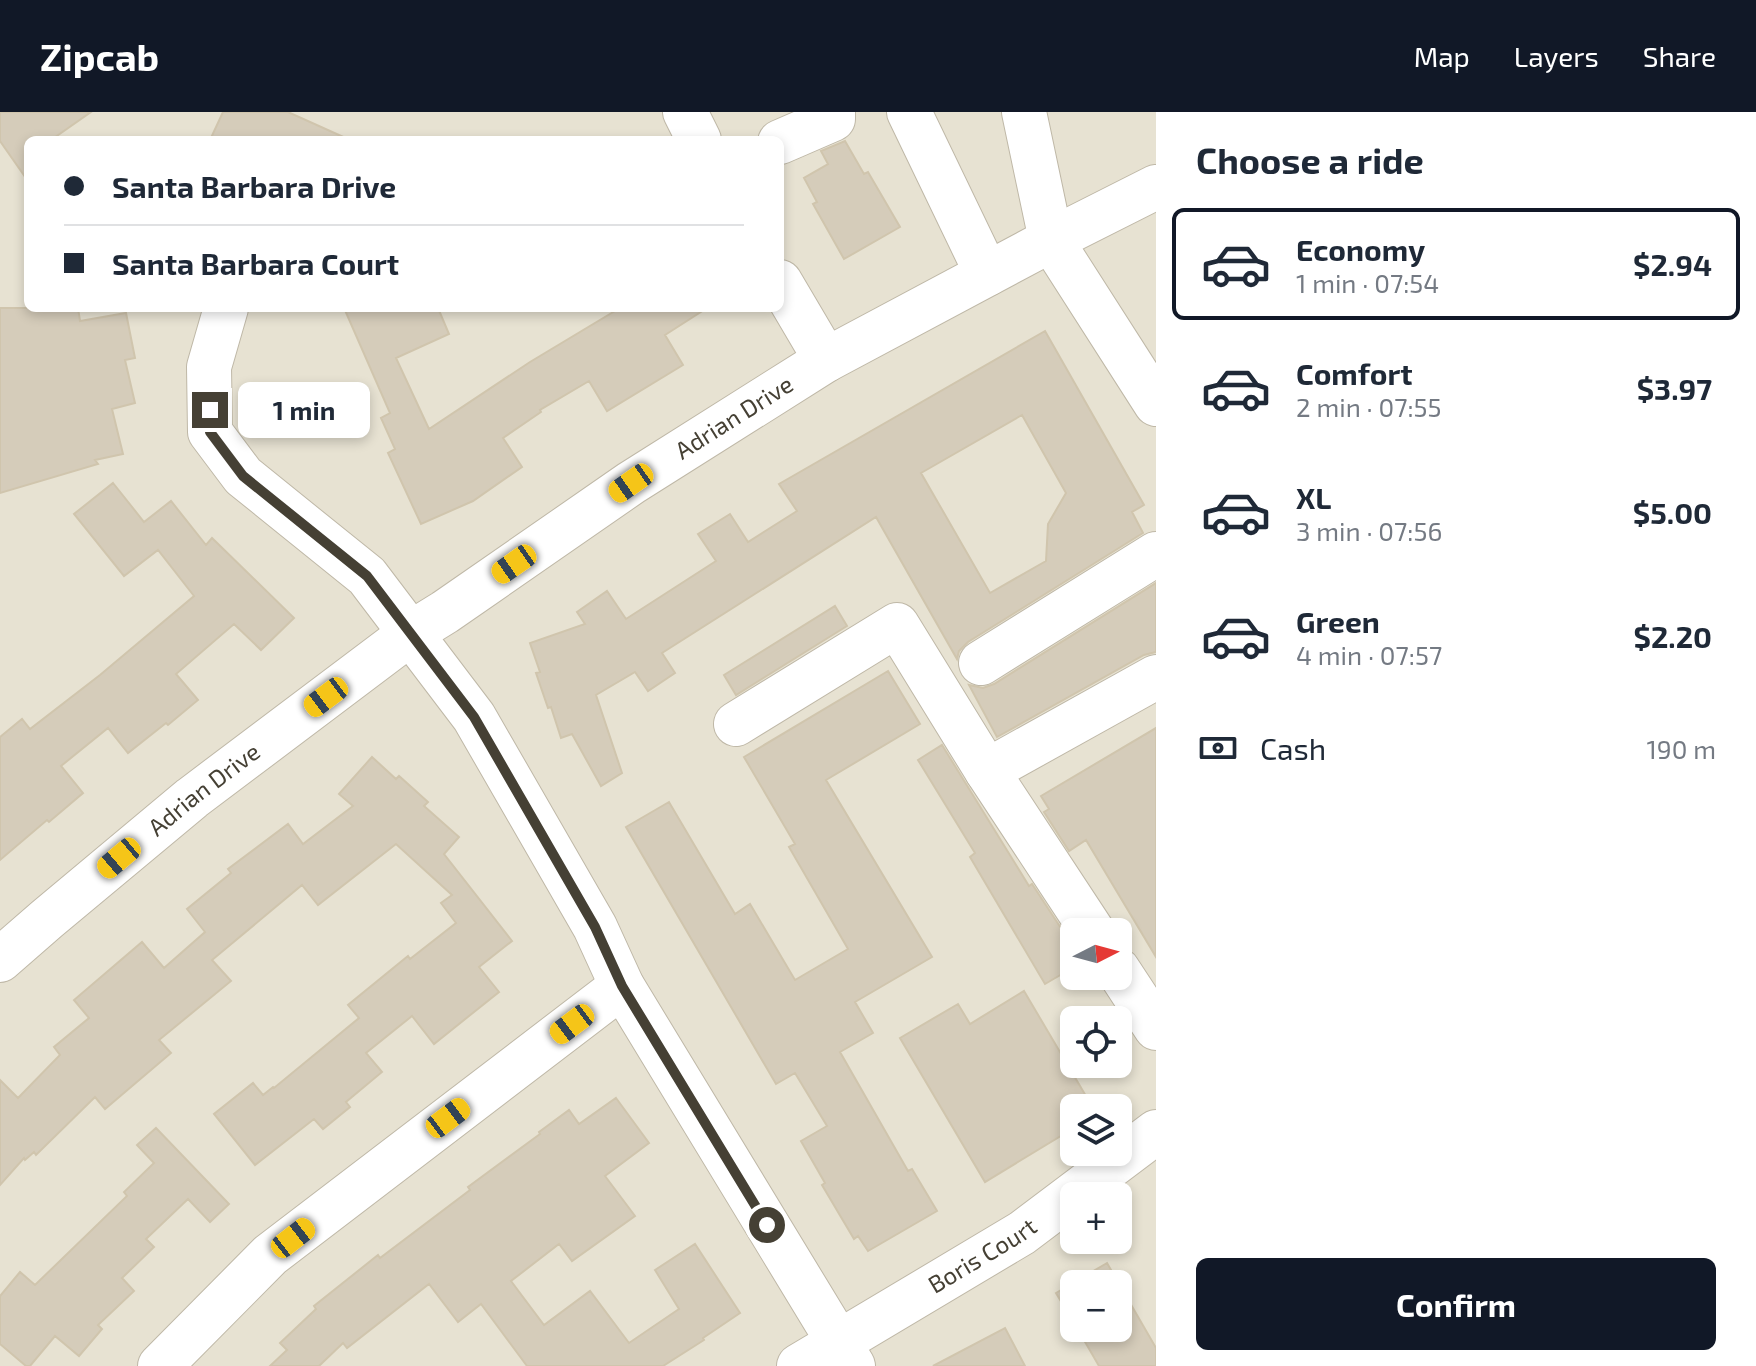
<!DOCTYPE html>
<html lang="en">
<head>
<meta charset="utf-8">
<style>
	:root { --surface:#fff; --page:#f2f2f3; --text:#1f2937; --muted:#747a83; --line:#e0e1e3; --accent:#111827 }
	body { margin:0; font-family:"Exo 2",sans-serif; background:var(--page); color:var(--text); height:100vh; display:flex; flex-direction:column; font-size:30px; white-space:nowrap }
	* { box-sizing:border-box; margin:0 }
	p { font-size:26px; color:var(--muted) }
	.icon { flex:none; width:44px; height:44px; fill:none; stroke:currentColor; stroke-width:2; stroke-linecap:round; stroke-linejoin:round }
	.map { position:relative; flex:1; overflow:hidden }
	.side { display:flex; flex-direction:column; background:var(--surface); width:600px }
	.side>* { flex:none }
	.guide { position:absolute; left:24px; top:24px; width:760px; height:176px; border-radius:12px; box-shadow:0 4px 12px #0003; display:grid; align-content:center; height:176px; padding:0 40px; background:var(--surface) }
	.needle { width:52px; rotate:84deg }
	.controls { position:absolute; left:1060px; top:806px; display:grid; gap:16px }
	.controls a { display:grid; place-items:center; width:72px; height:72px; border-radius:12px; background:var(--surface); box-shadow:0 4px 12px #0003; font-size:40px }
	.end { position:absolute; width:36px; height:36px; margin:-18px; border:10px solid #454034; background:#fff; box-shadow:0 0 0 4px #fff }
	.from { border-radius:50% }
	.bubble { position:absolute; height:56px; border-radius:12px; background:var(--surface); box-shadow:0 4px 12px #0003; font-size:26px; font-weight:700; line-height:56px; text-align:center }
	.car { position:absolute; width:24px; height:48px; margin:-24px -12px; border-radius:10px; box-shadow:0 0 6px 2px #0007; background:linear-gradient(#f5c518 24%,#345 0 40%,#f5c518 0 76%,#345 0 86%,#f5c518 0) }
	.guide b { display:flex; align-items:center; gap:28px; height:76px; font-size:30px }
	.guide b+b { border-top:2px solid var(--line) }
	.guide i { width:20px; height:20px; background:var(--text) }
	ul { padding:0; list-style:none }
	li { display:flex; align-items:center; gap:24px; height:112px; margin:0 16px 12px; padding:0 24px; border:4px solid transparent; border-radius:12px }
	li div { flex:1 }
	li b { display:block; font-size:30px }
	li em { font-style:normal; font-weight:700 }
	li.current { border-color:var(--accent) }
	li>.icon { width:72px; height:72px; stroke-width:1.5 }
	h2 { padding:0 40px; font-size:36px; line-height:96px }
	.pay { display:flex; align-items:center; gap:20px; height:88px; padding:0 40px; font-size:30px }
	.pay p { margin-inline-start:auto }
	.cta { display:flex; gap:16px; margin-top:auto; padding:16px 40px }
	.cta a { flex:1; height:92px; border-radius:12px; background:var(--accent); color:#fff; font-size:32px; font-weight:700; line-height:92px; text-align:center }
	header { display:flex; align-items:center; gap:48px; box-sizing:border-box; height:112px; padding:0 40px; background:var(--accent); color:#fff }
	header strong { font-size:38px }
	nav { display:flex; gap:44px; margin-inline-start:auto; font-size:28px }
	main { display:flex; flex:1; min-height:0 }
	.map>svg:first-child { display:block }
	.residential { fill:#e7e2d2; fill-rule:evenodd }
	.building { fill:#d5ccba; stroke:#d0c5ad; stroke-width:2; fill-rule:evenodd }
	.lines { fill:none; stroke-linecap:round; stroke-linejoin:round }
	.minor-casing { stroke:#bfb8a7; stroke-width:46 }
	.minor { stroke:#fff; stroke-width:44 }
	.route { stroke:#454034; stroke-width:10 }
	.labels { text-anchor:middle; stroke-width:8; stroke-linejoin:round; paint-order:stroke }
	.street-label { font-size:24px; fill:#454034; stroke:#fff }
</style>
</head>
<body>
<header>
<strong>Zipcab</strong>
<nav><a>Map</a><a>Layers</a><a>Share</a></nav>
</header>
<main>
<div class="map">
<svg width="1156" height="1254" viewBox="0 0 1156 1254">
	<rect width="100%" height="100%" fill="#f3f0e5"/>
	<path class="residential" d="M0,0H1156V1254H0ZM28,28H780V196H28ZM1074,820H1118V864H1074ZM1074,908H1118V952H1074ZM1074,996H1118V1040H1074ZM1074,1084H1118V1128H1074ZM1074,1172H1118V1216H1074Z"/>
	<path class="building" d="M0,0H91L51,28H28V69L0,29Z
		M223,0H288L350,28H210Z
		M845,29L864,62L868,60L900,115L844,147L813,92L817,90L804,66L828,52L821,39Z
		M0,196H78L80,209L126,201L135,246L125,248L135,291L112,297L123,342L95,348L98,352L0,381Z
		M344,196H438L449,222L396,246L429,317L530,250L620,196H707L665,223L683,253L607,299L589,269L540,298L541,300L503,326L522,355L473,389L421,412L388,341L395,337L381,306L390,301Z
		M1045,219L1144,393L1132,400L1143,421L968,530L959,539L957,547L876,405L662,541L675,561L648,579L635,560L596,583L622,661L601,674L572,622L561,626L551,595L548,596L536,561L540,560L530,531L585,512L577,500L607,479L626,507L716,449L698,422L730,402L748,430L797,399L779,372ZM1022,303L1066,381L1048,412L1046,449L990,481L921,361Z
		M113,371L144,410L171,389L206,433L212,426L294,506L261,538L234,512L176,562L198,588L168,613L166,611L128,641L108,616L61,654L83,681L49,710L47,708L0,748V625L22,607L30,617L100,563L194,484L158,438L124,464L74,402Z
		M1156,471V540L1144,543L997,625L969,573L983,576L994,572Z
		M835,494L847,514L736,583L724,563Z
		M888,559L920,612L826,668L932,845L855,890L873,921L840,940L908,1059L912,1057L937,1099L868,1139L858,1124L854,1127L822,1073L825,1071L801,1029L827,1014L795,961L776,972L626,715L669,690L735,802L750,792L795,868L848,837L789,735L795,732L744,645Z
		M1156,616V845L1086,728L1069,739L1044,700L1049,697L1041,684Z
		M942,633L1029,774L1032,772L1074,836V855L1045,872L970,745L975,741L918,648Z
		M372,645L396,667L399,664L428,690L424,694L459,725L444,742L512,829L479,855L499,880L434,932L412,904L366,941L382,960L346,990L350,995L323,1017L314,1007L255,1053L214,1002L253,971L263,983L273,975L274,976L359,906L348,893L408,844L410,847L456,811L441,791L452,783L396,732L318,793L302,773L212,848L231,869L159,928L171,941L105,997L95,985L36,1043L34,1040L25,1048L24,1046L0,1073V968L18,986L60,943L54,935L89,906L74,888L142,830L164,856L205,820L187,797L231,761L228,757L288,712L303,732L353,694L339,682Z
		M1024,879L1093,996H1074V1016L985,1070L900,926L958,892L970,912Z
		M616,986L649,1031L605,1064L635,1104L572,1149L559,1132L511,1169L544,1213L590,1179L629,1231L679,1197L655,1158L695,1132L740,1201L703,1226L704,1228L663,1254H527L481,1192L458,1210L429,1172L347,1236L343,1231L319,1254H270L287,1238L280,1231L316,1197L314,1194L378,1143L380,1146L470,1078L468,1075L540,1022L539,1020L569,998L579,1012Z
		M156,1016L229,1092L210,1110L188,1087L146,1127L154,1135L122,1166L134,1179L98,1213L102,1217L79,1244L55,1224L30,1254H26L0,1232V1184L20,1160L35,1173L127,1084L124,1080L154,1051L137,1033Z
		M1107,1151L1156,1236V1254H1099L1077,1216H1118V1172H1074V1211L1056,1181Z
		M1005,1216L1025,1254H933Z"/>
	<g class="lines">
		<defs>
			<g id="minor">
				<path d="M685,0L699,28"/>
				<path d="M909,0L987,162"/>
				<path d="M1024,0L1051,128L1156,292"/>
				<path d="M780,30L833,7V0"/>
				<path d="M780,170L826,248"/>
				<path d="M226,196L209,255L210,320L243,364L367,464L474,605L595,815L622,874L853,1254"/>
				<path d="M981,551L1156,442"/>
				<path d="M736,612L897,513L987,659"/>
				<path d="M1093,820L987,659L1156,565"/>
				<path id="s1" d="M0,848L47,807L192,686L411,521L445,500L631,371L826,248L1051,128L1156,75"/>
				<path d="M1118,858L1156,916"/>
				<path d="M160,1254L270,1143L622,874"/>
				<path id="s2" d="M799,1254L1022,1121L1156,1020"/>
			</g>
		</defs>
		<use href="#minor" class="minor-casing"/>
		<use href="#minor" class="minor"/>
	</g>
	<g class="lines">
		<path class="route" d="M210,298V320L243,364L367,464L474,605L595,815L622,874L767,1113"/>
	</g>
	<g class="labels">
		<g class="street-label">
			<text dy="8" stroke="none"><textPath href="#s1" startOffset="914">Adrian Drive</textPath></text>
			<text dy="8" stroke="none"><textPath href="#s1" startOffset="266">Adrian Drive</textPath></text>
			<text dy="8" stroke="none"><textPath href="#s2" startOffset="214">Boris Court</textPath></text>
		</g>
	</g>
</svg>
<div class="controls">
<a><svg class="needle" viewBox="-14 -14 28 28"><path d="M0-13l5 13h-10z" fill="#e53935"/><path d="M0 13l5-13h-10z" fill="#747a83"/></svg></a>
<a><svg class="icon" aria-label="locate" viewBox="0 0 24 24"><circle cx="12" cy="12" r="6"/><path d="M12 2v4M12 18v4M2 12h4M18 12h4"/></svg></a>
<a><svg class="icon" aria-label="layers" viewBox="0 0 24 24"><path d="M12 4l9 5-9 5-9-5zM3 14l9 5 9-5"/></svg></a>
<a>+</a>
<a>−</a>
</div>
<i class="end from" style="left:767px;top:1113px"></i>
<i class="end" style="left:210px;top:298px"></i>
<div class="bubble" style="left:238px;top:270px;width:132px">1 min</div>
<i class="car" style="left:631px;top:371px;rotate:235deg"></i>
<i class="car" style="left:514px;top:452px;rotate:235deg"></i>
<i class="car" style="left:326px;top:585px;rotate:233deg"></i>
<i class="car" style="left:119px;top:746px;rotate:230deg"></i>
<i class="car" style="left:572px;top:912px;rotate:233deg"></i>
<i class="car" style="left:448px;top:1006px;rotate:53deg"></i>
<i class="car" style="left:293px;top:1126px;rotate:52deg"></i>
<div class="guide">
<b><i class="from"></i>Santa Barbara Drive</b>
<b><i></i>Santa Barbara Court</b>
</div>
</div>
<section class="side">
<h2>Choose a ride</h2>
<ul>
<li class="current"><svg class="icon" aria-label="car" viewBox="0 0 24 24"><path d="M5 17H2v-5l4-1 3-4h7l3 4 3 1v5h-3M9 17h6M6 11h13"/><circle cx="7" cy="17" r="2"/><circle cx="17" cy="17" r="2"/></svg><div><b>Economy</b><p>1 min · 07:54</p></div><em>$2.94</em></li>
<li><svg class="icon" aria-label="car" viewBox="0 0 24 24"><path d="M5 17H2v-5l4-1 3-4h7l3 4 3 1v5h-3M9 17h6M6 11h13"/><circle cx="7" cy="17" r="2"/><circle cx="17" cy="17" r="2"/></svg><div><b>Comfort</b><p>2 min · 07:55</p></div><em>$3.97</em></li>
<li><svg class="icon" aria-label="car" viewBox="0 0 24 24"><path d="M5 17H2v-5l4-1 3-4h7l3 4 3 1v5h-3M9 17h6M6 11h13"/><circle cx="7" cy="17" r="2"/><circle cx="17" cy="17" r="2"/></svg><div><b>XL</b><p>3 min · 07:56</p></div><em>$5.00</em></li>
<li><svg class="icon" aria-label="car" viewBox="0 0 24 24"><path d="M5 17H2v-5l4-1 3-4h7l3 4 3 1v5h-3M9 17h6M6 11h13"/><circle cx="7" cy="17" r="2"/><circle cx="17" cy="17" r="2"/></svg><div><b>Green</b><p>4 min · 07:57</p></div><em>$2.20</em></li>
</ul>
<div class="pay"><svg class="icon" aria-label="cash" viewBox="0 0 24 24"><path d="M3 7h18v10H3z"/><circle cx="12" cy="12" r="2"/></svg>Cash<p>190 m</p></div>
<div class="cta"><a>Confirm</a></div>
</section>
</main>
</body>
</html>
